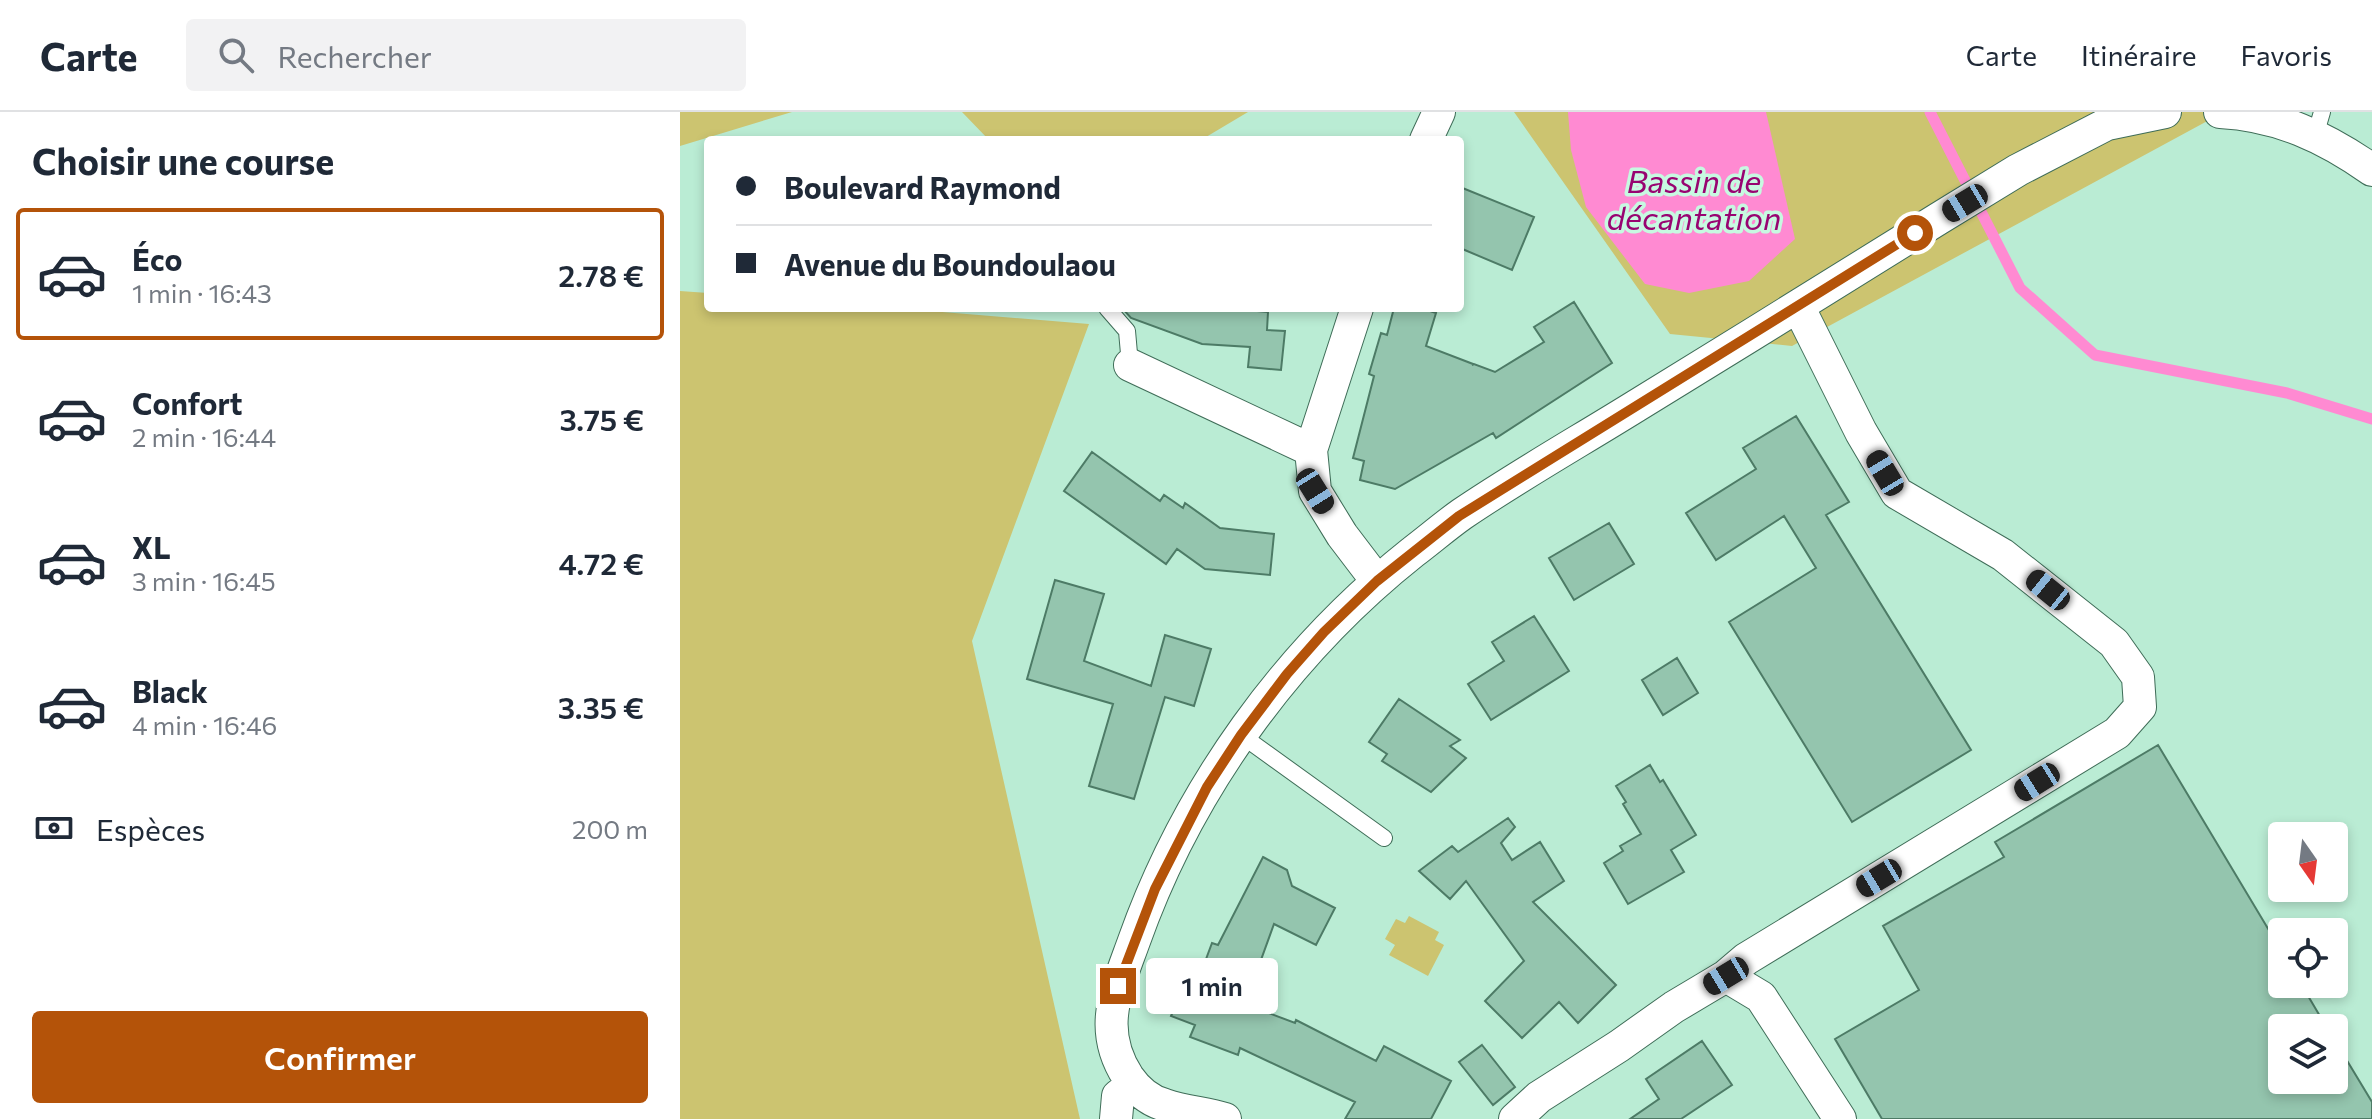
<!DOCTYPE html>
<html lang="fr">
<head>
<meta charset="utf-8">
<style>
	:root { --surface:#fff; --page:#f2f2f3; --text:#1f2937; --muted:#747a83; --line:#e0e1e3; --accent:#b45309 }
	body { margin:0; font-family:Commissioner,sans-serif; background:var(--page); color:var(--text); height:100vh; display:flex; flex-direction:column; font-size:30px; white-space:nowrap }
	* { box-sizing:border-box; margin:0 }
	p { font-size:26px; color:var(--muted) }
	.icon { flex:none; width:44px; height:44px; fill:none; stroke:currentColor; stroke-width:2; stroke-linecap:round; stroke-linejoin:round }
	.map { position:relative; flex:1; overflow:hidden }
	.details { display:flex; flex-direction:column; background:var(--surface); width:680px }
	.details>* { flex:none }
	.hud { position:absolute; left:24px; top:24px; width:760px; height:176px; border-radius:8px; box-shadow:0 4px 12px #0003; display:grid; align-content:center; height:176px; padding:0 32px; background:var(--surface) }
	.needle { width:52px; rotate:166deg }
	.buttons { position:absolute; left:1588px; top:710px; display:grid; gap:16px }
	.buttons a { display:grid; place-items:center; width:80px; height:80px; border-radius:8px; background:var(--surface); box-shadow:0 4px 12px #0003; font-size:40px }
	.end { position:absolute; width:36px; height:36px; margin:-18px; border:10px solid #b45309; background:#fff; box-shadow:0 0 0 4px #fff }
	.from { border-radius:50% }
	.bubble { position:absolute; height:56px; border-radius:8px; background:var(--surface); box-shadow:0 4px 12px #0003; font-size:26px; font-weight:600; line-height:56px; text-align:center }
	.car { position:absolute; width:24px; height:48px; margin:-24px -12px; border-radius:10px; box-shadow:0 0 6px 2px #0007; background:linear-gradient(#222 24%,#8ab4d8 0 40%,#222 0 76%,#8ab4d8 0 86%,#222 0) }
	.hud b { display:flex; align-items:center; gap:28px; height:76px; font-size:30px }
	.hud b+b { border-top:2px solid var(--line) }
	.hud i { width:20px; height:20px; background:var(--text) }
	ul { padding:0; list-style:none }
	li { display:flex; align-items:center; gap:24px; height:132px; margin:0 16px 12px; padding:0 16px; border:4px solid transparent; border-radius:8px }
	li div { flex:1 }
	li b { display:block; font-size:30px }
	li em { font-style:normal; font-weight:600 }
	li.selected { border-color:var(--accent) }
	li>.icon { width:72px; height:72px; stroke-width:1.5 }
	h2 { padding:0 32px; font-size:36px; line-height:96px }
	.pay { display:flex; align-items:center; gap:20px; height:88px; padding:0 32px; font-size:30px }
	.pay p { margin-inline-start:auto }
	.button { display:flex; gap:16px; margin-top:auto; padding:16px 32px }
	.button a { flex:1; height:92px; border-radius:8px; background:var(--accent); color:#fff; font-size:32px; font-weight:600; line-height:92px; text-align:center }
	header { display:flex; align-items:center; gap:48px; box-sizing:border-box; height:112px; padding:0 40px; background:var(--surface); border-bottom:2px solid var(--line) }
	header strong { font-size:38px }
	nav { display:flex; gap:44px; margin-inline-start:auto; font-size:28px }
	.search { width:560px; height:72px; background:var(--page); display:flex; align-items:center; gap:20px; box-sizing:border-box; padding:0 28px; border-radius:8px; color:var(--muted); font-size:30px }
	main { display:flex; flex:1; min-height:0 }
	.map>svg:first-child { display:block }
	.green { fill:#ccc470 }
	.water { fill:#ff8ad2 }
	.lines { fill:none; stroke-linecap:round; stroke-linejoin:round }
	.stream { stroke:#ff8ad2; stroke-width:11 }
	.building { fill:#94c5ae; stroke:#4d7b66; stroke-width:2 }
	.service-casing { stroke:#3f6d58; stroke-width:18 }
	.minor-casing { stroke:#3f6d58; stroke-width:34 }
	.service { stroke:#fff; stroke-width:16 }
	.minor { stroke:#fff; stroke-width:32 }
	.route { stroke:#b45309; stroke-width:10 }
	.labels { text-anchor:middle; stroke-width:7; stroke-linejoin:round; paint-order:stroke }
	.water-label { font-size:32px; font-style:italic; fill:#980471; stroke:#c7f9e1 }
</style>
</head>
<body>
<header>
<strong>Carte</strong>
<div class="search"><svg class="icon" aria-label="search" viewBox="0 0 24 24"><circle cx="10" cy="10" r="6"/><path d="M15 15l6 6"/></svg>Rechercher</div>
<nav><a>Carte</a><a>Itinéraire</a><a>Favoris</a></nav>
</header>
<main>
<section class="details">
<h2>Choisir une course</h2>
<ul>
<li class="selected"><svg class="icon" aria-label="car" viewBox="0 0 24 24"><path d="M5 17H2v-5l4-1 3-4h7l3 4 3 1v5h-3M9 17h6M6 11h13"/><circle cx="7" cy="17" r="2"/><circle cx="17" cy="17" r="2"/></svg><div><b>Éco</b><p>1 min · 16:43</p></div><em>2.78 €</em></li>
<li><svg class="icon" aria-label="car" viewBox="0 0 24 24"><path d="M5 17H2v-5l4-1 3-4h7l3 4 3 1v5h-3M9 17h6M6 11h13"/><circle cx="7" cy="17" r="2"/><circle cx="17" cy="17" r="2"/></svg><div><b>Confort</b><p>2 min · 16:44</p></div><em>3.75 €</em></li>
<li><svg class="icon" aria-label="car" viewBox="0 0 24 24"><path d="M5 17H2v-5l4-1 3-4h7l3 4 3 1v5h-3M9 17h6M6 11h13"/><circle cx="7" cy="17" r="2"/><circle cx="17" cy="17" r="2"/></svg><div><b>XL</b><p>3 min · 16:45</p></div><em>4.72 €</em></li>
<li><svg class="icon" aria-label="car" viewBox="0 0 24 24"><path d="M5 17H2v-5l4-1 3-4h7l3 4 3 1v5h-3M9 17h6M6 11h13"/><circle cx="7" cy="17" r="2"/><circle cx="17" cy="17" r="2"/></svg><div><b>Black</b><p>4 min · 16:46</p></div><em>3.35 €</em></li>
</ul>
<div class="pay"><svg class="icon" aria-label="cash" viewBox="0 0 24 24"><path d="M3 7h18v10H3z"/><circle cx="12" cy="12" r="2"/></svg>Espèces<p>200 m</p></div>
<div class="button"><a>Confirmer</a></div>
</section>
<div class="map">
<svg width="1692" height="1007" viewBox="0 0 1692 1007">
	<rect width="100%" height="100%" fill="#baecd4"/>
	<path class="green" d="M0,0H112L0,34Z
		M282,0H568L521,28H309Z
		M834,0H1544L1112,234L990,222Z
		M0,179L28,181V196H214L409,212L292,529L400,1007H0Z
		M729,804L759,820L755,828L764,833L748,864L709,843L715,833L705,827L716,807L725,811Z"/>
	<path class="water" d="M888,0H1086L1115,127L1069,169L1009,181L965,172L906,95L891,38Z"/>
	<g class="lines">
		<path class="stream" d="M1250,0L1340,176L1415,243L1607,281L1692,307"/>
	</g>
	<path class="building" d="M780,75L854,105L832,158L780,136Z
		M894,190L932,251L816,326L813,321L715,377L680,368L684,349L673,346L694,264L689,262L701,221L707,223L714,196H741L756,201L746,234L793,252L792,253L794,252L815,260L864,230L854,215Z
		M442,196H544L588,200L587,218L605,219L601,258L568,255L570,235L522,232L451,206Z
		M1116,304L1169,390L1146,403L1291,638L1172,710L1049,510L1136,456L1104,404L1036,448L1006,401L1076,357L1063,336Z
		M412,340L480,389L484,383L503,396L505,391L540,416L594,422L590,463L525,457L497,437L486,452L384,379Z
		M929,411L954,452L894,488L869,446Z
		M375,468L424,482L404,549L471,574L485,523L531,537L514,594L485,585L454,687L409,674L433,592L347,567Z
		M854,504L889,559L811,608L788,572L824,549L812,530Z
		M997,546L1018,581L983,603L962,568Z
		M719,587L780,628L770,634L786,646L751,680L702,649L707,642L689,630Z
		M1478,633L1602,840V872H1621L1647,916H1602V968H1654V927L1692,990V1007H1202L1155,927L1239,878L1203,814L1324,745L1315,730Z
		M970,653L980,670L983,668L1016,723L991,738L1004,760L948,792L924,751L943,739L940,734L961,722L943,692L946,690L936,674Z
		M828,706L835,715L821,731L832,748L860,730L884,769L853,790L936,873L898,911L879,890L842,926L805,889L844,849L786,769L770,787L739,759L772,734L778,740Z
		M583,745L607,758L612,774L655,796L636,833L594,812L565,892L615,911L616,908L696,949L704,934L771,969L751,1007H665L675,990L560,936L558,943L510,925L515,913L491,904L505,870L516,874L532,831L538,833Z
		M1022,929L1052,973L1001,1007H950L979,987L966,967Z
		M802,933L835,975L813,993L779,950Z"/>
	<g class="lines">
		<defs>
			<path id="service" d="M1635,24L1642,0
				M427,196L447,219L450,253
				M561,623L704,726"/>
			<path id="minor" d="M1540,0C1598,3 1645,25 1692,58
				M746,28L759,0
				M677,196L631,338L635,379L662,423L697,469
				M450,253L631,338
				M1046,864L1081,885L1160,1007
				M436,1007L438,984L453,972
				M545,1007C526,1001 505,1000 485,993C470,989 457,978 448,965C417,917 436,879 454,829C508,677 607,540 733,440C749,428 765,414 782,402C838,364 898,330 956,294C1057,232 1157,170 1258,107L1338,58L1427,12L1485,0
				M835,1007L859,985L939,934L994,895L1046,864L1066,847L1437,621L1460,595L1458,565L1434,531L1323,443L1217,381L1181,320L1118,194"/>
		</defs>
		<use href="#service" class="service-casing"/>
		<use href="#minor" class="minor-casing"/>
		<use href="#service" class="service"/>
		<use href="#minor" class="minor"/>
	</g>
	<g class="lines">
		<path class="route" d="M438,874L475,777L527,675L561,623L607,562L644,520L697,469L779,404L1235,121"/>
	</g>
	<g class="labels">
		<g class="water-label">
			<text x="1014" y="81">Bassin de<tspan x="1014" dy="37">décantation</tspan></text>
		</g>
	</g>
</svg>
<div class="buttons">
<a><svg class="needle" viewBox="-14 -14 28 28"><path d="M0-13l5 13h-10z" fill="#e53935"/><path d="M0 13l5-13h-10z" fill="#747a83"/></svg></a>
<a><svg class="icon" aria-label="locate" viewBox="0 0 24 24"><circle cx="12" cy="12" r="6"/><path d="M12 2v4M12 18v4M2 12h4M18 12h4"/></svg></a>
<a><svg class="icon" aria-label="layers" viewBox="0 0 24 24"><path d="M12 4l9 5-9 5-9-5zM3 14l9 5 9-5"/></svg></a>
</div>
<i class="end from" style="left:1235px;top:121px"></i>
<i class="end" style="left:438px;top:874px"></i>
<div class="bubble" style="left:466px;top:846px;width:132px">1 min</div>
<i class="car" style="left:1285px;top:91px;rotate:239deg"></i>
<i class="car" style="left:1205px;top:361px;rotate:329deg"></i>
<i class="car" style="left:635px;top:379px;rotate:148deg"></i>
<i class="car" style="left:1368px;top:478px;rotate:309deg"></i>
<i class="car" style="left:1357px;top:670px;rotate:238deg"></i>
<i class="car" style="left:1199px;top:766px;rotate:239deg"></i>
<i class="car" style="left:1046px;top:864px;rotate:239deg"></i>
<div class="hud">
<b><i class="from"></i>Boulevard Raymond</b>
<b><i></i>Avenue du Boundoulaou</b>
</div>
</div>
</main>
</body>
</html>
